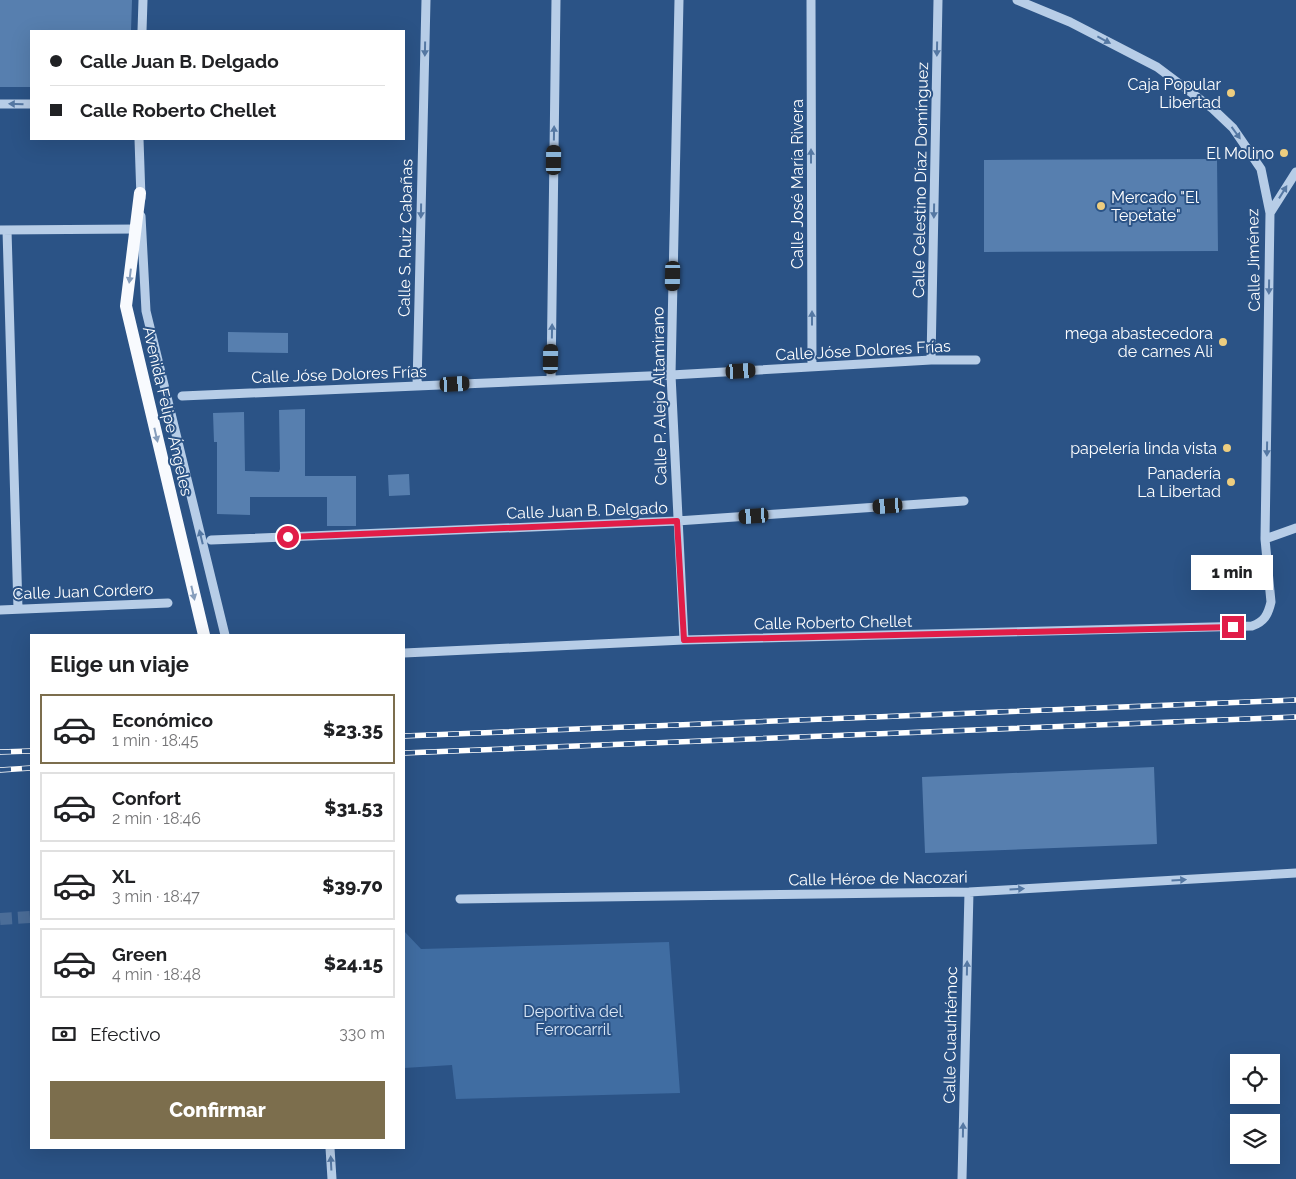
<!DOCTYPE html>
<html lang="es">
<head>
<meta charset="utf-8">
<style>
	:root { --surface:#fff; --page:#f6f6f6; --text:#202124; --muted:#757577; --line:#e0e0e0; --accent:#7c6e4d }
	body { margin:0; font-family:Raleway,sans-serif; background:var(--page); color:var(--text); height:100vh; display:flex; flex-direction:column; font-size:19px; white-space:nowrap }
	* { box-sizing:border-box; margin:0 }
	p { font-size:16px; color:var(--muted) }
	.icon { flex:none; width:28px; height:28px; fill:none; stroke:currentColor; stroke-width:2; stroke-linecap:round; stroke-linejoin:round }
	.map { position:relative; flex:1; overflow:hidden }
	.side { position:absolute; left:30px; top:634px; width:375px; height:515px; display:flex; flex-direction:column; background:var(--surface); border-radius:0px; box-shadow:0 5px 20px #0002 }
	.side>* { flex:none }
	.hud { position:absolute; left:30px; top:30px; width:375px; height:110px; border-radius:0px; box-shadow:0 5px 20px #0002; display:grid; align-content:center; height:110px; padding:0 20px; background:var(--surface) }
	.tools { position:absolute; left:1230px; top:1054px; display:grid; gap:10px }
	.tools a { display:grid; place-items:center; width:50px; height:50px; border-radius:0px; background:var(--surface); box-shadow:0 5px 20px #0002; font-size:25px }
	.end { position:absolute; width:22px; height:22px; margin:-11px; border:6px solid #e11d48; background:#fff; box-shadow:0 0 0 2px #fff }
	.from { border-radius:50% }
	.bubble { position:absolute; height:35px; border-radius:0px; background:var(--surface); box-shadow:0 5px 20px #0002; font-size:16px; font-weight:800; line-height:35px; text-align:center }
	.car { position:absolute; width:15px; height:30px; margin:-15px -8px; border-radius:6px; box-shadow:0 0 4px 1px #0007; background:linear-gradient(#222 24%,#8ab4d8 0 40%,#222 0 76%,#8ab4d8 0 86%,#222 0) }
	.hud b { display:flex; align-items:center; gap:18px; height:48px; font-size:19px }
	.hud b+b { border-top:1px solid var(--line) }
	.hud i { width:12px; height:12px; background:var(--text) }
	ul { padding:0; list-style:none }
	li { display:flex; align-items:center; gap:15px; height:70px; margin:0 10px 8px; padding:0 10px; border:2px solid var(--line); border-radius:0px }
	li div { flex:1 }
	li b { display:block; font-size:19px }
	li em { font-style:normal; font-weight:800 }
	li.current { border-color:var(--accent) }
	li>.icon { width:45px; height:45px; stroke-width:1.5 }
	h2 { padding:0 20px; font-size:22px; line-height:60px }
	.pay { display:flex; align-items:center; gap:12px; height:55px; padding:0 20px; font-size:19px }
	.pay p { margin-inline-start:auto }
	.button { display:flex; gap:10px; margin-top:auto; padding:10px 20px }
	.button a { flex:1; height:58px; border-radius:0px; background:var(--accent); color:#fff; font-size:20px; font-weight:800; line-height:58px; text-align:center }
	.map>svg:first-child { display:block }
	.green { fill:#406da2 }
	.building { fill:#577faf }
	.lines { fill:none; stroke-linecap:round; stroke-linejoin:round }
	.major-tunnel { stroke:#4b6d98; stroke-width:12; stroke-dasharray:12 6; stroke-linecap:butt }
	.minor { stroke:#b7cde7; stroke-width:9 }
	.major { stroke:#f8fafe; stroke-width:12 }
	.rail-casing { stroke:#fff; stroke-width:5.5 }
	.rail { stroke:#2b5386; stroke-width:4; stroke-dasharray:11; stroke-linecap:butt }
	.oneway { fill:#5578a3 }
	.oneway2 { fill:#879ebc }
	.route { stroke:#e11d48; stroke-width:6 }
	.poi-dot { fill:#edcd7f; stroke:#2b5386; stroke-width:2 }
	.labels { text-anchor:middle; stroke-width:4; stroke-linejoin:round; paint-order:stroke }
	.poi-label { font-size:16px; fill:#fff; stroke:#2b5386; text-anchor:end }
	.street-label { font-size:16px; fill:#fff; stroke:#2b5386 }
	.park-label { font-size:16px; fill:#dae7f6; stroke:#2b5386 }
</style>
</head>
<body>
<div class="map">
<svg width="1296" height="1179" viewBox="0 0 1296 1179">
	<rect width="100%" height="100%" fill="#2b5386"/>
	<path class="green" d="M404,931L421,949L669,942L680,1093L456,1099L452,1065L404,1068Z"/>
	<path class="building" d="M0,0H132L131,31H31V87H0Z
		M1217,159L1218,251L984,252V160Z
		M228,332L288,333V353L228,352Z
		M305,409V476H356V526H327V497H250V515L217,514V442H214L213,413L244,412L245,471L279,472L280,469L279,410Z
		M409,474L410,495L389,496L388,475Z
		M1154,767L1157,844L925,853L922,777Z"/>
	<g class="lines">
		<path class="major-tunnel" d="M0,919L31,917"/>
		<path class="minor" d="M679,0L671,375L684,640
			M811,0L812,367
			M142,31L143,0
			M0,104H31
			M139,139L141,198
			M1270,213L1296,172
			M141,216L146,311L225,635
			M0,230L136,229
			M7,230L18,609
			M931,360L938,0
			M551,379L556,0
			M417,386L426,0
			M182,396L671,375L931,360H976
			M1265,539L1296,528
			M211,540L677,521L964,501
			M0,610L168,603
			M404,653L684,640L1252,626C1264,622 1268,615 1271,602L1265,539L1270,213L1261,169L1233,128L1213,109L1157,67L1070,22L1017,0
			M460,899L969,892L1296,873
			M330,1148L332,1179
			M962,1179L969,892"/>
		<path class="major" d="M140,193L126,306L204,635"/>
		<defs>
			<path id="rail" d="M404,736L1296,700
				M0,752L31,751
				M404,753L1296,717
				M0,770L31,768"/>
		</defs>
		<use href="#rail" class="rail-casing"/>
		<use href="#rail" class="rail"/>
	</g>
	<defs><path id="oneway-solid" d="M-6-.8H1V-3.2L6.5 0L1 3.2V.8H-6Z" transform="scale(1.25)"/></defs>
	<g class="oneway">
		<use href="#oneway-solid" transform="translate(1104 40) rotate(28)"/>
		<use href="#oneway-solid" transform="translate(425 49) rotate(91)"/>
		<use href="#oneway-solid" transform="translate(937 49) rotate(91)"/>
		<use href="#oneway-solid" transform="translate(16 104) rotate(-179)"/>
		<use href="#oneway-solid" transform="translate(554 133) rotate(-89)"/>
		<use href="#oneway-solid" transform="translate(1236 133) rotate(54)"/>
		<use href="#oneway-solid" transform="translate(811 156) rotate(-90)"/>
		<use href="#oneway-solid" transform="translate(1283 192) rotate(-58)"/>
		<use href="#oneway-solid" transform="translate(421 211) rotate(91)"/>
		<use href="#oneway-solid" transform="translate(934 211) rotate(91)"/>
		<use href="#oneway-solid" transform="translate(1269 287) rotate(91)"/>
		<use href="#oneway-solid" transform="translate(812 318) rotate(-90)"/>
		<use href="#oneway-solid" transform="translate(552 331) rotate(-89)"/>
		<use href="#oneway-solid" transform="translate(1267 449) rotate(91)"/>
		<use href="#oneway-solid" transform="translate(201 537) rotate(-104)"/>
		<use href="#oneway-solid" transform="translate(1179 880) rotate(-3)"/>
		<use href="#oneway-solid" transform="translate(1017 889) rotate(-3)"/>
		<use href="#oneway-solid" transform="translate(967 968) rotate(-89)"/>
		<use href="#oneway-solid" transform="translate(963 1130) rotate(-89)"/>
		<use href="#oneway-solid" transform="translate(331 1163) rotate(-93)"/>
	</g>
	<g class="oneway2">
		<use href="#oneway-solid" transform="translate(130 276) rotate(97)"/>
		<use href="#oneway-solid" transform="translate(156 435) rotate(77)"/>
		<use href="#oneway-solid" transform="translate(193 593) rotate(77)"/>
	</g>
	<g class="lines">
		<path class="route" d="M288,537L677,521L684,640L1233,627"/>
	</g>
	<g class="poi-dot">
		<circle cx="1231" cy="93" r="5"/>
		<circle cx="1284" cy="153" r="5"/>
		<circle cx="1101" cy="206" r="5"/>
		<circle cx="1223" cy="342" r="5"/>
		<circle cx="1227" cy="448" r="5"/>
		<circle cx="1231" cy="482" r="5"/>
	</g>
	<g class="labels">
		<g class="poi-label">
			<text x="1221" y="90">Caja Popular<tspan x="1221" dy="18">Libertad</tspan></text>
			<text x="1274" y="159">El Molino</text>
			<text x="1111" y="203" text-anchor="start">Mercado "El<tspan x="1111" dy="18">Tepetate"</tspan></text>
			<text x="1213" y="339">mega abastecedora<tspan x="1213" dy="18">de carnes Ali</tspan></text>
			<text x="1217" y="454">papelería linda vista</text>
			<text x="1221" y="479">Panadería<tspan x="1221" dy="18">La Libertad</tspan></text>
		</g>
		<g class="street-label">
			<text transform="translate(920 180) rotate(-89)" y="6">Calle Celestino Díaz Domínguez</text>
			<text transform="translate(797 184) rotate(-90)" y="6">Calle José María Rivera</text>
			<text transform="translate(405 238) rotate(-89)" y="6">Calle S. Ruiz Cabañas</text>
			<text transform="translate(1253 260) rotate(-91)" y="6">Calle Jiménez</text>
			<text transform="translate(863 350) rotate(-3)" y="6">Calle Jóse Dolores Frías</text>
			<text transform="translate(339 374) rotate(-2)" y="6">Calle Jóse Dolores Frías</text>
			<text transform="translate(659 396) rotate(-91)" y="6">Calle P. Alejo Altamirano</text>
			<text transform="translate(168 411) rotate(77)" y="6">Avenida Felipe Ángeles</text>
			<text transform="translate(587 510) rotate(-2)" y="6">Calle Juan B. Delgado</text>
			<text transform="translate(83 591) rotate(-2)" y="6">Calle Juan Cordero</text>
			<text transform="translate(833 622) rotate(-1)" y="6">Calle Roberto Chellet</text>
			<text transform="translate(878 878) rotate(-1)" y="6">Calle Héroe de Nacozari</text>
			<text transform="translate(950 1035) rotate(-89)" y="6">Calle Cuauhtémoc</text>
		</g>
		<g class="park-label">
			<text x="573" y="1017">Deportiva del<tspan x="573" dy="18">Ferrocarril</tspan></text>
		</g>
	</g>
</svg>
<div class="tools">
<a><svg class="icon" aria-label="locate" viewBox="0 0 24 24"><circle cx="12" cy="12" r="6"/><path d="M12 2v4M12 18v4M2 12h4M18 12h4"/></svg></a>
<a><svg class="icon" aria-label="layers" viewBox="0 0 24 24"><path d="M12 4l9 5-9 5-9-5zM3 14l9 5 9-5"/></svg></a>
</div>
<i class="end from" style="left:288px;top:537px"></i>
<i class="end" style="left:1233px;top:627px"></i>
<div class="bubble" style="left:1191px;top:555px;width:82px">1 min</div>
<i class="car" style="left:554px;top:160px;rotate:1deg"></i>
<i class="car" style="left:673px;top:276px;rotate:181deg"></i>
<i class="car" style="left:551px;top:359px;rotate:1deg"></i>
<i class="car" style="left:741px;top:371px;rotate:87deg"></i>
<i class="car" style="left:455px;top:384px;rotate:87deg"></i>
<i class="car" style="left:888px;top:506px;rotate:266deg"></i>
<i class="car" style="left:754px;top:516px;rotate:266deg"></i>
<div class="hud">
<b><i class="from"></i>Calle Juan B. Delgado</b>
<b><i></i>Calle Roberto Chellet</b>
</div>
<section class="side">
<h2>Elige un viaje</h2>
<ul>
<li class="current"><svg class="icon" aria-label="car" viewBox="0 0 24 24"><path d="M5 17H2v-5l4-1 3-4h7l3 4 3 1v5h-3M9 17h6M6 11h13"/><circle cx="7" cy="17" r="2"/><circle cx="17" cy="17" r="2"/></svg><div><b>Económico</b><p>1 min · 18:45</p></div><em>$23.35</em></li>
<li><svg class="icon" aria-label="car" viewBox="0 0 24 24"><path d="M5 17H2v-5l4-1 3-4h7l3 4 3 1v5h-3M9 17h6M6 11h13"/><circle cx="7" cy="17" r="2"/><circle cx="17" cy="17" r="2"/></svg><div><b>Confort</b><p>2 min · 18:46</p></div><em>$31.53</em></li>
<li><svg class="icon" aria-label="car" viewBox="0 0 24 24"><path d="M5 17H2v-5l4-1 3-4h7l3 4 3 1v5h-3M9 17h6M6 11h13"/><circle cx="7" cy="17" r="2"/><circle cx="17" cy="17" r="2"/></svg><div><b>XL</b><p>3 min · 18:47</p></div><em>$39.70</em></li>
<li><svg class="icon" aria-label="car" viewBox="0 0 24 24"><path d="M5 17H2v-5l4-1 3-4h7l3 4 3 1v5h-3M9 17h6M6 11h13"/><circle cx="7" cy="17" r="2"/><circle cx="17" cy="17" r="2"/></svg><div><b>Green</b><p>4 min · 18:48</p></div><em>$24.15</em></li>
</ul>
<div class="pay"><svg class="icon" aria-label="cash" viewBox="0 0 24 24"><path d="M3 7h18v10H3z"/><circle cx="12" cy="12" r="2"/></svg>Efectivo<p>330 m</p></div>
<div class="button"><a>Confirmar</a></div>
</section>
</div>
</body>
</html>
